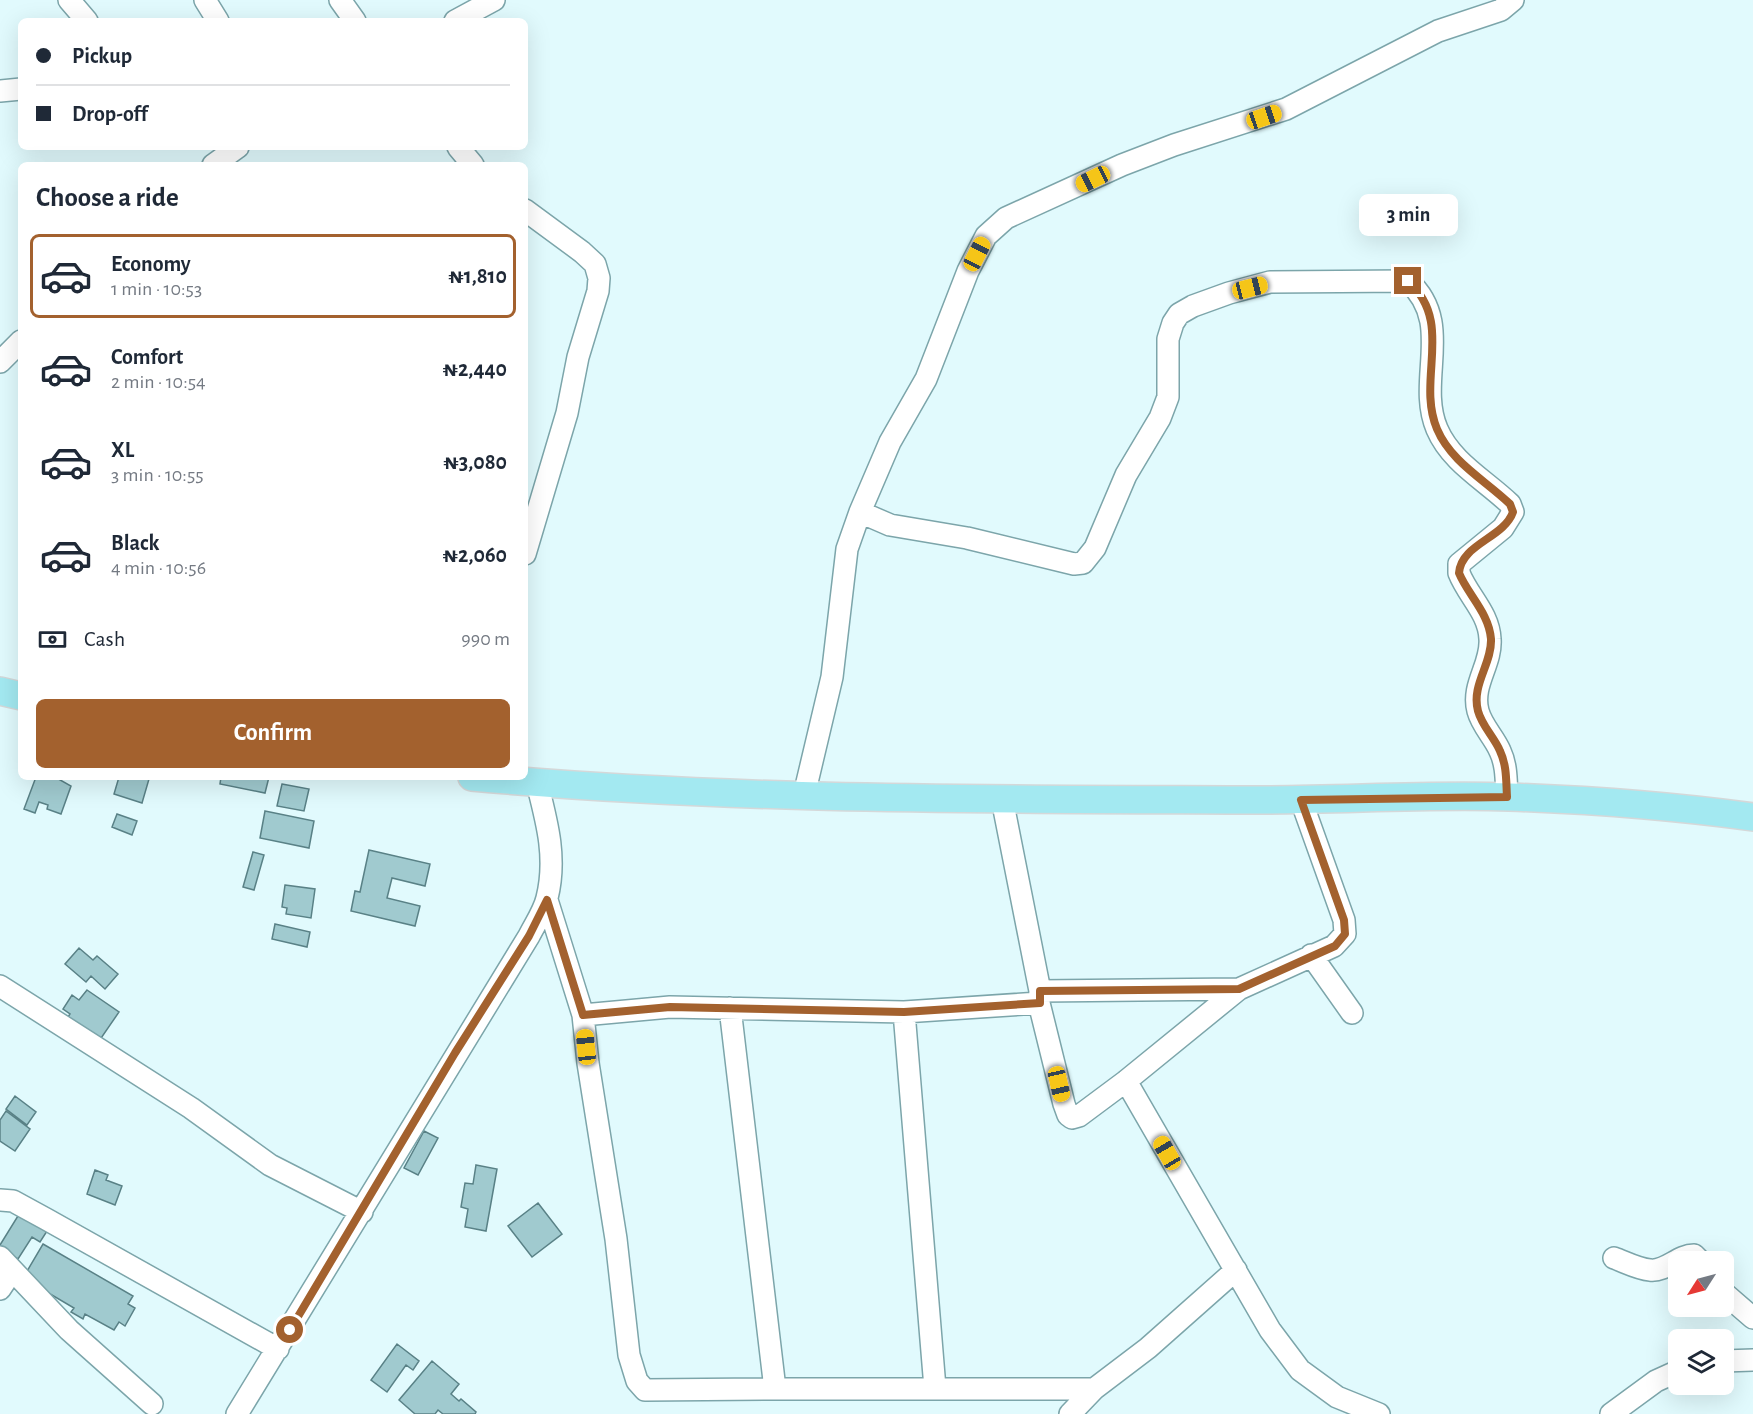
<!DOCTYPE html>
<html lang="en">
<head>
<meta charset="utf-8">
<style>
	:root { --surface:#fff; --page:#f6f6f7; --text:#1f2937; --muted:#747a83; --line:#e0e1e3; --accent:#a3612e }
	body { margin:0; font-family:"Alegreya Sans",sans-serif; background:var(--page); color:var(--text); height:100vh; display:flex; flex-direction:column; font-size:22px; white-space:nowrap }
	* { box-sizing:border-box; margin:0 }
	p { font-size:20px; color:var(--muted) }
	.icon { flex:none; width:33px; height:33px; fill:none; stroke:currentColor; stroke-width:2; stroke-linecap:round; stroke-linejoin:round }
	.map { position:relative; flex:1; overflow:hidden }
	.panel { position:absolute; left:18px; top:162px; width:510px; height:618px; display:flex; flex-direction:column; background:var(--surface); border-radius:9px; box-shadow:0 6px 24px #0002 }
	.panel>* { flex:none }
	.guide { position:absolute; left:18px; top:18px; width:510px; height:132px; border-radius:9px; box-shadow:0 6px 24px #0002; display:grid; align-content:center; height:132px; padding:0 18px; background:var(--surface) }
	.needle { width:39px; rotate:234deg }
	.tools { position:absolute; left:1668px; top:1251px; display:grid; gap:12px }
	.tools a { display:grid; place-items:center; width:66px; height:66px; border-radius:9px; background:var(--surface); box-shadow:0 6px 24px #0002; font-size:30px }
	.end { position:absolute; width:27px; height:27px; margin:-14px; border:8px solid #a3612e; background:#fff; box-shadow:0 0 0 3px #fff }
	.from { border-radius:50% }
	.bubble { position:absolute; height:42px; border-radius:9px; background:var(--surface); box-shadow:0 6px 24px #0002; font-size:20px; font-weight:600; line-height:42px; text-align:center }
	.car { position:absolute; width:18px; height:36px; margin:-18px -9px; border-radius:8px; box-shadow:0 0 4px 2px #0007; background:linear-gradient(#f5c518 24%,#345 0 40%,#f5c518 0 76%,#345 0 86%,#f5c518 0) }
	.guide b { display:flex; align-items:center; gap:21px; height:57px; font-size:22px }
	.guide b+b { border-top:2px solid var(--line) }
	.guide i { width:15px; height:15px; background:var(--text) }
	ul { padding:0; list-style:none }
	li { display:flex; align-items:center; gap:18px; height:84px; margin:0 12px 9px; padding:0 6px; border:3px solid transparent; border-radius:9px }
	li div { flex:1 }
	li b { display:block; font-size:22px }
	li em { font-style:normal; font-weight:600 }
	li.selected { border-color:var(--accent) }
	li>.icon { width:54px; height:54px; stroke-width:1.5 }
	h2 { padding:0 18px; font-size:27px; line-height:72px }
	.pay { display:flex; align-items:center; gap:15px; height:66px; padding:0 18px; font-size:22px }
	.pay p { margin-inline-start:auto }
	.cta { display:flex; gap:12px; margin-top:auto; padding:12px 18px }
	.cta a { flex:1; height:69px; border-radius:9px; background:var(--accent); color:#fff; font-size:24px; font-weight:600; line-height:69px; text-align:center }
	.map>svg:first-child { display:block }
	.building { fill:#a0cacf; stroke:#598186; stroke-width:1.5 }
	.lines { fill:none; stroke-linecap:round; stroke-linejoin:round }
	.minor-casing { stroke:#7ca5aa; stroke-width:24 }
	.major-casing { stroke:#d5d8d9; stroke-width:30 }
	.minor { stroke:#fff; stroke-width:21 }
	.major { stroke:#a3e9f1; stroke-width:27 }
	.route { stroke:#a3612e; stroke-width:8 }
</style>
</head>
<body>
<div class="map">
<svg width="1753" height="1414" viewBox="0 0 1753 1414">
	<rect width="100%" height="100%" fill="#e1fafd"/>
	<path class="building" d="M36,777H55L71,786L61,814L47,809L48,805L39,802L35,813L24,809Z
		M119,777L149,779L142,803L114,794Z
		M221,777H269L265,793L220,784Z
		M282,784L309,789L304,811L277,806Z
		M265,811L314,821L309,848L260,838Z
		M117,814L137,821L132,835L112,827Z
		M369,850L430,864L425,886L392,878L387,898L420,906L415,926L351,911L355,891L360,892Z
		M253,852L264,855L254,890L243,887Z
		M285,885L315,889L311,918L286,914L287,908L282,907Z
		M275,924L310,932L307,947L272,939Z
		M79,948L93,960L97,956L118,974L105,989L91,976L86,982L65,964Z
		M87,990L119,1012L97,1044L65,1021L70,1014L63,1009L72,995L79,1000Z
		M15,1096L36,1112L27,1125L6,1109Z
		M6,1111L30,1129L15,1151L0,1141V1120Z
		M424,1131L438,1138L418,1175L404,1168Z
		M476,1165L497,1169L486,1231L465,1227L468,1209L461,1207L465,1183L473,1184Z
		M95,1170L108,1175L106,1180L122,1186L115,1205L87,1194Z
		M538,1203L562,1234L532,1257L508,1226Z
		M21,1211L49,1228L40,1242L32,1237L18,1259L0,1248V1245Z
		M43,1244L133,1296L128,1304L135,1308L125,1326L119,1322L114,1330L85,1314L83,1319L71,1312L74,1308L23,1278Z
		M397,1344L419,1361L413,1370L406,1365L387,1392L371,1380Z
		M432,1361L459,1384L451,1394L459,1401L461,1399L476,1412L475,1414H443L438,1410L435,1414H415L399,1400Z"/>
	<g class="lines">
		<defs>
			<path id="minor" d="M69,0L87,21
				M205,0L218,21
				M340,0L355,21
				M455,21L494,0
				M0,91L21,89
				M458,147L473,165
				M213,165L238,147
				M525,210L582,252L595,264L599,278L598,291L578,357L567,413L525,554
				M0,362L21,341
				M860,512L890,525L967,538L1074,564L1083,563L1095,548L1126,475L1160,418L1168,397V339L1173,323L1179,314L1193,306L1229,293L1270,282L1408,281C1455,323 1416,380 1437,429C1451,462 1485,480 1510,504L1513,512L1503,528L1459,564V573C1468,596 1489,613 1490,639C1492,664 1471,685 1478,711C1482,726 1494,737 1500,751C1507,766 1506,781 1507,797
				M804,795L832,677L847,549L860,512L890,442L926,379L968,271L986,236L1006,218L1122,165L1174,145L1286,109L1438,31L1501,10L1513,0
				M1002,799L1040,991L1039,1003L1064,1104L1068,1115L1072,1118L1079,1116L1126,1081L1239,989L1334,946L1345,934L1344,920L1301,800
				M547,900L583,1015L588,1063L616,1239L629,1355L637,1381L645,1390L775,1389
				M1311,955L1352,1013
				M0,986L191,1108L270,1165L362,1212
				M1040,991L1239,989
				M730,1008L775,1389H1094
				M904,1012L935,1388
				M583,1015L670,1007L904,1012L1039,1003
				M1126,1081L1270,1330L1300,1370L1337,1397L1379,1414
				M0,1200L13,1201L46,1219L278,1349
				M0,1257L69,1330L152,1404
				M1614,1258C1625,1262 1638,1269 1650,1270C1666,1272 1678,1255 1694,1255L1701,1262
				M0,1289L12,1271
				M1724,1293L1753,1318
				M1724,1361L1753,1360
				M237,1414L529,936C535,924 544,911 547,898C557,858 547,822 537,783
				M1070,1414L1094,1389L1148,1348L1236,1270
				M1611,1414L1656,1381L1678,1371"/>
			<path id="major" d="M0,691L21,696
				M472,777C735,801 1000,799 1264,800C1346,800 1428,794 1509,797C1591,800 1672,806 1753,817"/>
		</defs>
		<use href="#minor" class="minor-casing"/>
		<use href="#major" class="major-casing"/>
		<use href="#minor" class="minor"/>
		<use href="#major" class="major"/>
	</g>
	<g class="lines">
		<path class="route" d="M290,1330L455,1053L529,936L547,900L583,1015L670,1007L904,1012L1040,1003V991L1239,989L1335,946L1345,934L1344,920L1301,800L1507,797C1506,781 1507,766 1500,751C1494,737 1482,726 1478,711C1471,685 1492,664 1491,639C1489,613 1468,595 1459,573C1461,544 1504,538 1513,512L1510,504C1485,480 1451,462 1437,429C1416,379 1455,323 1408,281"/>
	</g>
</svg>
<div class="tools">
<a><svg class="needle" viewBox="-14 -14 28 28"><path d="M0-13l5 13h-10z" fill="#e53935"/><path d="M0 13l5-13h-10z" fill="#747a83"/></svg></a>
<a><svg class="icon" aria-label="layers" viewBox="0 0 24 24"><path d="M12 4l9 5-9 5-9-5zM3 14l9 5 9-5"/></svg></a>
</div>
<i class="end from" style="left:290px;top:1330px"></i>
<i class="end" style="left:1408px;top:281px"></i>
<div class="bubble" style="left:1359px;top:194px;width:99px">3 min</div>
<i class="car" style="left:1264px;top:117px;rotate:71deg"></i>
<i class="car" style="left:1093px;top:179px;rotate:244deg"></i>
<i class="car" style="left:977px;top:254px;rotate:27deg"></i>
<i class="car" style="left:1250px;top:288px;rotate:76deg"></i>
<i class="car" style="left:586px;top:1047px;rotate:354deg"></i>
<i class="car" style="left:1059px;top:1084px;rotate:167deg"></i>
<i class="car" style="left:1167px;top:1153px;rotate:330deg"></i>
<div class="guide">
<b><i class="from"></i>Pickup</b>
<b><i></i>Drop-off</b>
</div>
<section class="panel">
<h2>Choose a ride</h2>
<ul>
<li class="selected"><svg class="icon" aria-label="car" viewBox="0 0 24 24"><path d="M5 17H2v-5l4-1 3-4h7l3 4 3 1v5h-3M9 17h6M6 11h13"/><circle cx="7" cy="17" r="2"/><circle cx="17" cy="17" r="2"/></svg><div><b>Economy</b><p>1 min · 10:53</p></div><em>₦1,810</em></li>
<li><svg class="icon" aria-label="car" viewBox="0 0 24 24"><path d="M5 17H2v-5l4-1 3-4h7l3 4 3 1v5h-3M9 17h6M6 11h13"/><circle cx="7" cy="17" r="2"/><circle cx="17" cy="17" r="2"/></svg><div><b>Comfort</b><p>2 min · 10:54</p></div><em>₦2,440</em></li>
<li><svg class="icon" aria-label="car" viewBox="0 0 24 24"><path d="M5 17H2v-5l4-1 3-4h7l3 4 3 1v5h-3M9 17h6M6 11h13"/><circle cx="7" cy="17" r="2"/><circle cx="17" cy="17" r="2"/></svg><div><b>XL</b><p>3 min · 10:55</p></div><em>₦3,080</em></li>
<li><svg class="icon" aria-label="car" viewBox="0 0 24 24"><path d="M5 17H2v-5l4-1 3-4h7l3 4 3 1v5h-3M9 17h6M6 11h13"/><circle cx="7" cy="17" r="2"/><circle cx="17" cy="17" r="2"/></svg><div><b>Black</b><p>4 min · 10:56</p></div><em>₦2,060</em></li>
</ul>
<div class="pay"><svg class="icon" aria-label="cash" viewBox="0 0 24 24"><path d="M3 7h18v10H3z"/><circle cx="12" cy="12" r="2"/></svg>Cash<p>990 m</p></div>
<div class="cta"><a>Confirm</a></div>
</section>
</div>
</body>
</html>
